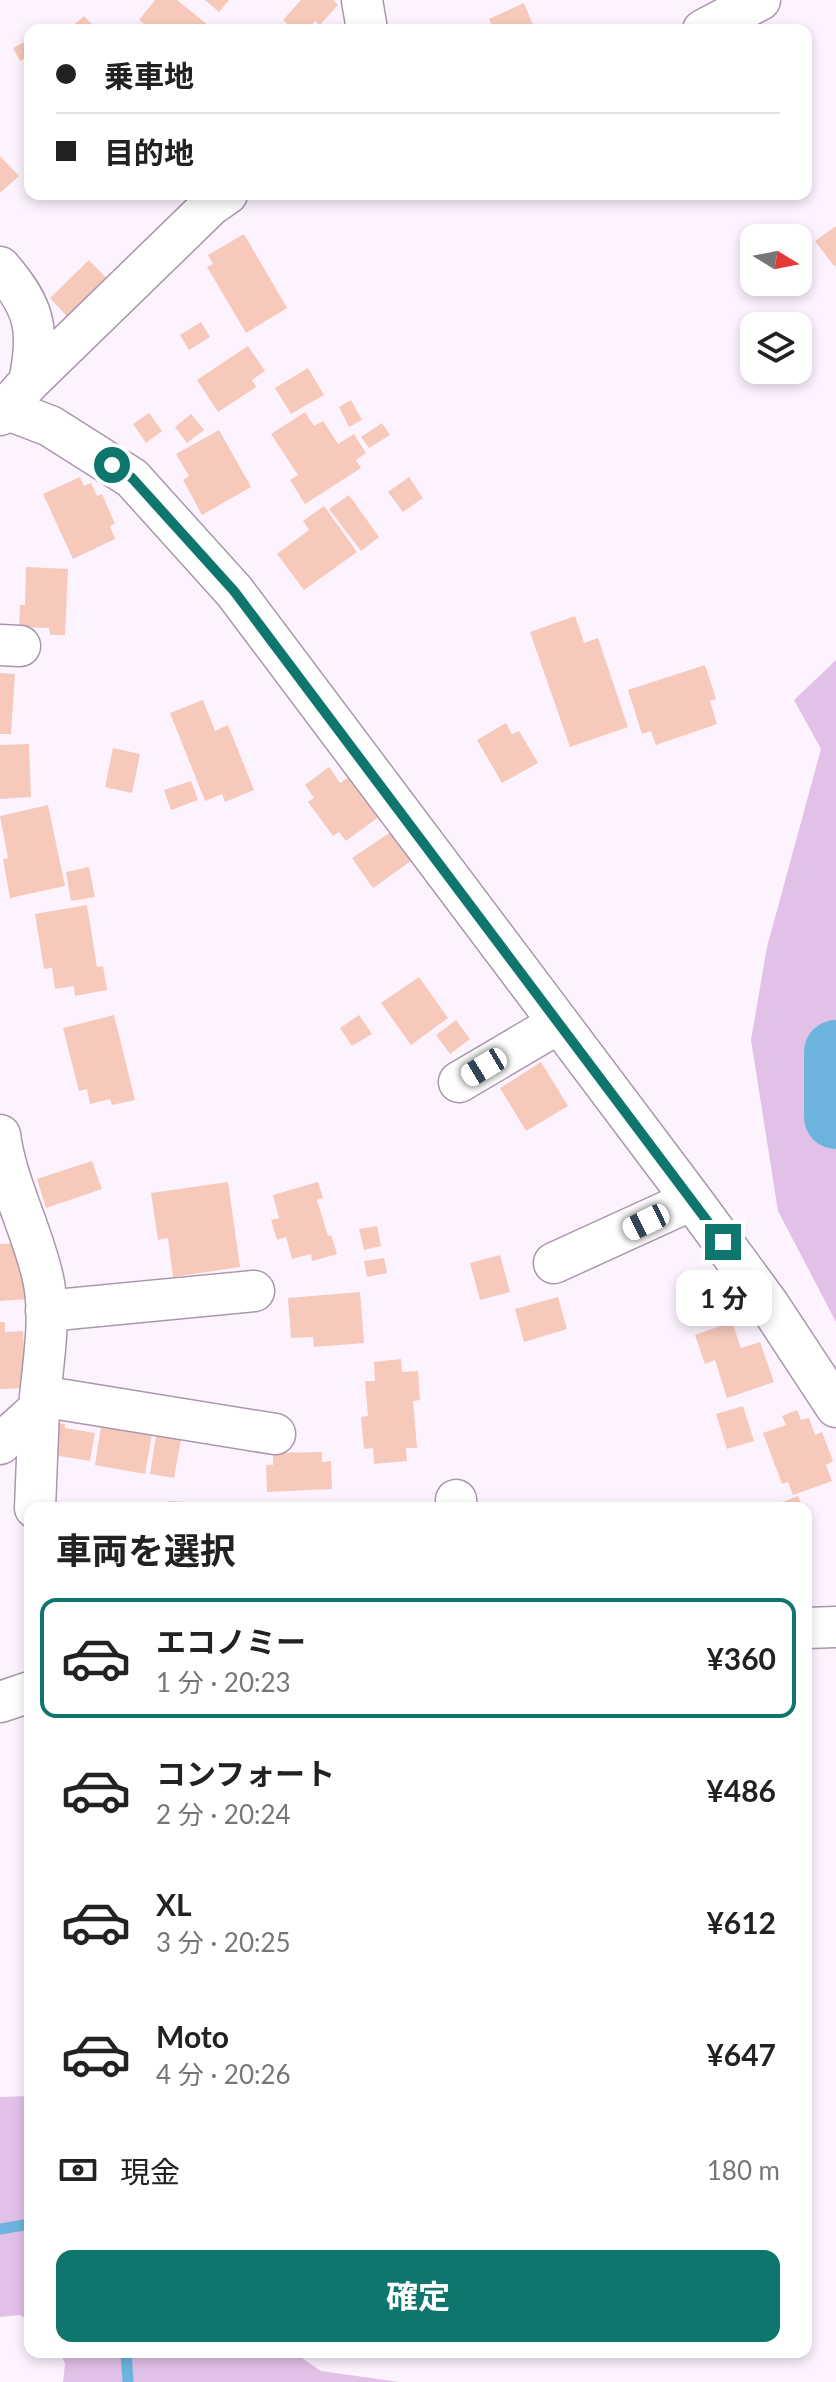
<!DOCTYPE html>
<html lang="ja">
<head>
<meta charset="utf-8">
<style>
	:root { --surface:#fff; --page:#f2f2f2; --text:#222; --muted:#767676; --line:#e0e0e0; --accent:#0f766e }
	body { margin:0; font-family:Lato,"Noto Sans JP",sans-serif; background:var(--page); color:var(--text); height:100vh; display:flex; flex-direction:column; font-size:30px; white-space:nowrap }
	* { box-sizing:border-box; margin:0 }
	p { font-size:26px; color:var(--muted) }
	.icon { flex:none; width:44px; height:44px; fill:none; stroke:currentColor; stroke-width:2; stroke-linecap:round; stroke-linejoin:round }
	.map { position:relative; flex:1; overflow:hidden }
	.side { position:absolute; left:24px; top:1502px; width:788px; height:856px; display:flex; flex-direction:column; background:var(--surface); border-radius:16px; box-shadow:0 4px 12px #0003 }
	.side>* { flex:none }
	.banner { position:absolute; left:24px; top:24px; width:788px; height:176px; border-radius:16px; box-shadow:0 4px 12px #0003; display:grid; align-content:center; height:176px; padding:0 32px; background:var(--surface) }
	.needle { width:52px; rotate:100deg }
	.buttons { position:absolute; left:740px; top:224px; display:grid; gap:16px }
	.buttons a { display:grid; place-items:center; width:72px; height:72px; border-radius:16px; background:var(--surface); box-shadow:0 4px 12px #0003; font-size:40px }
	.end { position:absolute; width:36px; height:36px; margin:-18px; border:10px solid #0f766e; background:#fff; box-shadow:0 0 0 4px #fff }
	.from { border-radius:50% }
	.bubble { position:absolute; height:56px; border-radius:16px; background:var(--surface); box-shadow:0 4px 12px #0003; font-size:26px; font-weight:700; line-height:56px; text-align:center }
	.car { position:absolute; width:24px; height:48px; margin:-24px -12px; border-radius:10px; box-shadow:0 0 6px 2px #0007; background:linear-gradient(#fff 24%,#345 0 40%,#fff 0 76%,#345 0 86%,#fff 0) }
	.banner b { display:flex; align-items:center; gap:28px; height:76px; font-size:30px }
	.banner b+b { border-top:2px solid var(--line) }
	.banner i { width:20px; height:20px; background:var(--text) }
	ul { padding:0; list-style:none }
	li { display:flex; align-items:center; gap:24px; height:120px; margin:0 16px 12px; padding:0 16px; border:4px solid transparent; border-radius:16px }
	li div { flex:1 }
	li b { display:block; font-size:30px }
	li em { font-style:normal; font-weight:700 }
	li.selected { border-color:var(--accent) }
	li>.icon { width:72px; height:72px; stroke-width:1.5 }
	h2 { padding:0 32px; font-size:36px; line-height:96px }
	.pay { display:flex; align-items:center; gap:20px; height:88px; padding:0 32px; font-size:30px }
	.pay p { margin-inline-start:auto }
	.primary-button { display:flex; gap:16px; margin-top:auto; padding:16px 32px }
	.primary-button a { flex:1; height:92px; border-radius:16px; background:var(--accent); color:#fff; font-size:32px; font-weight:700; line-height:92px; text-align:center }
	.map>svg:first-child { display:block }
	.green { fill:#e2c1e8 }
	.lines { fill:none; stroke-linecap:round; stroke-linejoin:round }
	.stream { stroke:#6cb4de; stroke-width:11 }
	.river { stroke:#6cb4de; stroke-width:64 }
	.building { fill:#f7c9ba }
	.minor-casing { stroke:#aa96ad; stroke-width:43 }
	.minor { stroke:#fff; stroke-width:40 }
	.route { stroke:#0f766e; stroke-width:10 }
</style>
</head>
<body>
<div class="map">
<svg width="836" height="2382" viewBox="0 0 836 2382">
	<rect width="100%" height="100%" fill="#fcf3fe"/>
	<path class="green" d="M836,660V1322L778,1211L751,1040L767,947L821,749L794,700Z
		M30,2096V2321L20,2315L0,2317V2097Z
		M60,2352H293L321,2371L399,2382H63L65,2364Z"/>
	<g class="lines">
		<path class="stream" d="M0,2229L30,2224
			M126,2352L128,2382"/>
		<path class="river" d="M836,1052V1117"/>
	</g>
	<path class="building" d="M155,0H177L209,26L206,30H152L139,20Z
		M205,0H229L219,12Z
		M301,0H333L338,5L320,25L315,21L307,30H294L283,20Z
		M524,3L535,30H494L489,19Z
		M84,16L97,30H68Z
		M30,39V56L20,61L13,48Z
		M0,156L19,176L0,193Z
		M836,226V265L834,266L815,241Z
		M244,234L287,308L246,333L207,267L213,264L208,255Z
		M89,260L109,281L75,325L50,298Z
		M201,322L210,337L189,350L180,335Z
		M248,346L265,371L252,380L256,387L218,412L197,380Z
		M308,368L324,395L291,414L275,388Z
		M351,400L362,420L349,427L339,407Z
		M305,412L314,426L323,421L338,444L354,434L366,453L356,460L361,468L305,504L290,480L298,475L271,434Z
		M149,413L162,431L146,443L133,424Z
		M191,414L204,430L187,443L175,427Z
		M382,423L390,435L369,448L361,437Z
		M219,430L251,487L202,515L183,480L189,476L176,454Z
		M80,477L84,486L91,483L97,496L102,494L115,524L110,526L115,539L73,559L43,494Z
		M409,477L423,498L403,512L388,492Z
		M349,495L379,537L361,551L329,509Z
		M324,506L357,552L304,590L277,554L309,530L303,521Z
		M26,567L68,569L65,635H50L49,628L19,627L20,605H25Z
		M575,616L584,643L598,638L628,727L570,747L530,632Z
		M705,665L716,699L710,701L717,724L656,745L651,731L642,734L628,690Z
		M0,673L15,674L11,734H0Z
		M203,700L215,731L228,725L254,790L225,802L222,794L205,801L170,713Z
		M506,723L512,734L519,731L538,763L502,783L477,740Z
		M29,744L31,797L0,799V745Z
		M113,748L140,754L132,793L105,787Z
		M329,767L340,783L351,776L380,816L346,841L339,832L333,836L308,802L314,798L305,785Z
		M191,781L198,800L171,810L164,790Z
		M48,805L65,886L10,898L3,859L8,858L0,816Z
		M391,832L411,861L373,888L352,858Z
		M89,867L95,897L71,901L66,872Z
		M87,905L97,967L103,966L107,990L75,996L74,986L55,989L52,968L44,969L35,914Z
		M419,977L448,1018L411,1045L381,1003Z
		M114,1015L135,1100L112,1105L110,1099L90,1104L87,1089L79,1091L63,1028Z
		M359,1015L372,1034L352,1046L340,1028Z
		M456,1020L470,1039L450,1054L436,1035Z
		M541,1062L568,1106L526,1131L500,1088Z
		M92,1161L102,1189L46,1208L37,1179Z
		M228,1182L240,1267L173,1277L168,1238L158,1240L151,1193Z
		M318,1182L323,1198L317,1200L328,1236L331,1235L337,1254L312,1261L311,1254L292,1259L286,1237L277,1240L271,1220L279,1218L273,1195Z
		M377,1226L381,1246L364,1250L359,1229Z
		M20,1243L29,1299L0,1301V1244Z
		M500,1255L510,1292L480,1300L470,1263Z
		M384,1258L387,1273L367,1277L364,1261Z
		M360,1292L364,1343L314,1347L313,1337L291,1338L288,1298Z
		M558,1297L567,1329L524,1342L515,1309Z
		M0,1322H5V1332L23,1331L26,1388L0,1389Z
		M732,1322L741,1348L760,1342L774,1382L727,1398L715,1360L705,1364L695,1335Z
		M401,1359L402,1372L418,1371L420,1400L413,1401L417,1448H406L407,1461L374,1464L373,1448L364,1449L361,1417L368,1416L365,1381H375L374,1362Z
		M743,1406L754,1441L727,1449L716,1414Z
		M797,1410L801,1420L809,1418L815,1435L822,1432L833,1461L826,1465L832,1481L793,1495L788,1482L782,1484L763,1433L786,1425L782,1416Z
		M102,1421L153,1429L145,1474L95,1465Z
		M52,1422L65,1424V1428L95,1433L90,1461L47,1454Z
		M156,1435L181,1439L174,1478L150,1474Z
		M322,1452V1462L331,1461L332,1489L267,1492L266,1465H273V1453Z
		M798,1496L803,1508H776L775,1505Z
		M168,1501L201,1503V1508H167Z"/>
	<g class="lines">
		<defs>
			<path id="minor" d="M362,0L367,30
				M703,30L760,0
				M0,267C35,307 40,330 29,382
				M0,407L50,426L132,478L234,591L692,1200L769,1305L836,1407
				M0,415L29,382L210,206L227,194
				M0,645L20,646
				M459,1082L559,1023
				M0,1135C7,1185 32,1229 43,1278C52,1320 42,1367 39,1409L0,1444
				M554,1263L692,1200
				M46,1311L254,1291
				M40,1396L275,1434
				M456,1500L457,1508
				M35,1508L39,1409
				M806,1628L836,1627
				M0,1702L30,1692"/>
		</defs>
		<use href="#minor" class="minor-casing"/>
		<use href="#minor" class="minor"/>
	</g>
	<g class="lines">
		<path class="route" d="M112,465L132,478L234,591L723,1242"/>
	</g>
</svg>
<div class="buttons">
<a><svg class="needle" viewBox="-14 -14 28 28"><path d="M0-13l5 13h-10z" fill="#e53935"/><path d="M0 13l5-13h-10z" fill="#767676"/></svg></a>
<a><svg class="icon" aria-label="layers" viewBox="0 0 24 24"><path d="M12 4l9 5-9 5-9-5zM3 14l9 5 9-5"/></svg></a>
</div>
<i class="end from" style="left:112px;top:465px"></i>
<i class="end" style="left:723px;top:1242px"></i>
<div class="bubble" style="left:676px;top:1270px;width:96px">1 分</div>
<i class="car" style="left:484px;top:1067px;rotate:239deg"></i>
<i class="car" style="left:646px;top:1222px;rotate:244deg"></i>
<div class="banner">
<b><i class="from"></i>乗車地</b>
<b><i></i>目的地</b>
</div>
<section class="side">
<h2>車両を選択</h2>
<ul>
<li class="selected"><svg class="icon" aria-label="car" viewBox="0 0 24 24"><path d="M5 17H2v-5l4-1 3-4h7l3 4 3 1v5h-3M9 17h6M6 11h13"/><circle cx="7" cy="17" r="2"/><circle cx="17" cy="17" r="2"/></svg><div><b>エコノミー</b><p>1 分 · 20:23</p></div><em>¥360</em></li>
<li><svg class="icon" aria-label="car" viewBox="0 0 24 24"><path d="M5 17H2v-5l4-1 3-4h7l3 4 3 1v5h-3M9 17h6M6 11h13"/><circle cx="7" cy="17" r="2"/><circle cx="17" cy="17" r="2"/></svg><div><b>コンフォート</b><p>2 分 · 20:24</p></div><em>¥486</em></li>
<li><svg class="icon" aria-label="car" viewBox="0 0 24 24"><path d="M5 17H2v-5l4-1 3-4h7l3 4 3 1v5h-3M9 17h6M6 11h13"/><circle cx="7" cy="17" r="2"/><circle cx="17" cy="17" r="2"/></svg><div><b>XL</b><p>3 分 · 20:25</p></div><em>¥612</em></li>
<li><svg class="icon" aria-label="car" viewBox="0 0 24 24"><path d="M5 17H2v-5l4-1 3-4h7l3 4 3 1v5h-3M9 17h6M6 11h13"/><circle cx="7" cy="17" r="2"/><circle cx="17" cy="17" r="2"/></svg><div><b>Moto</b><p>4 分 · 20:26</p></div><em>¥647</em></li>
</ul>
<div class="pay"><svg class="icon" aria-label="cash" viewBox="0 0 24 24"><path d="M3 7h18v10H3z"/><circle cx="12" cy="12" r="2"/></svg>現金<p>180 m</p></div>
<div class="primary-button"><a>確定</a></div>
</section>
</div>
</body>
</html>
